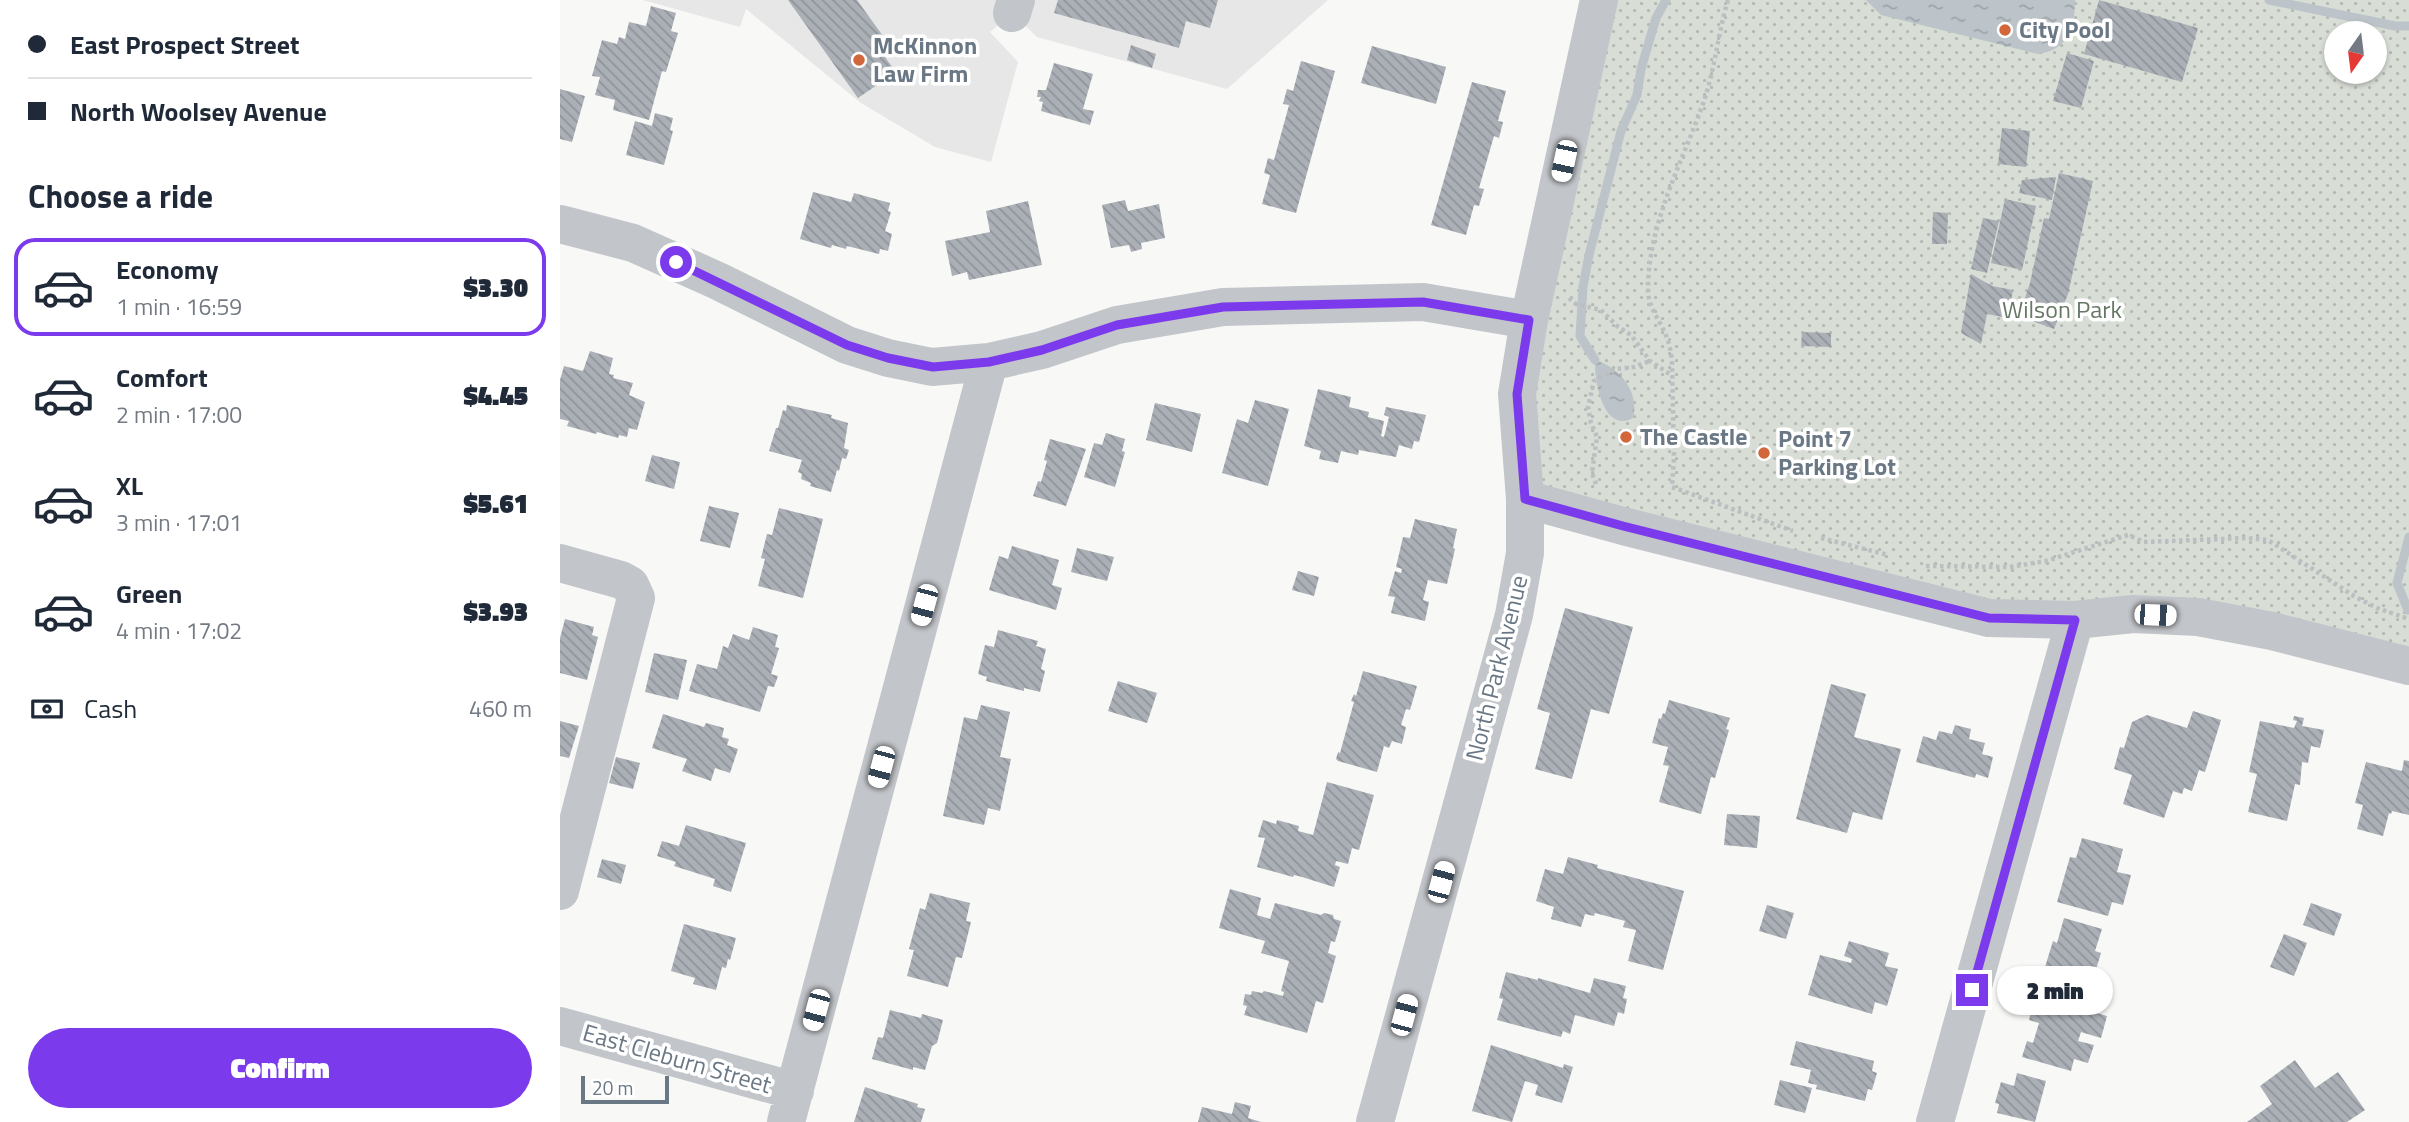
<!DOCTYPE html>
<html lang="en">
<head>
<meta charset="utf-8">
<style>
	:root { --surface:#fff; --page:#f2f2f3; --text:#1f2937; --muted:#747a83; --line:#e0e1e3; --accent:#7c3aed }
	body { margin:0; font-family:"Titillium Web",sans-serif; background:var(--page); color:var(--text); height:100vh; display:flex; flex-direction:column; font-size:26px; white-space:nowrap }
	* { box-sizing:border-box; margin:0 }
	p { font-size:23px; color:var(--muted) }
	.icon { flex:none; width:38px; height:38px; fill:none; stroke:currentColor; stroke-width:2; stroke-linecap:round; stroke-linejoin:round }
	.map { position:relative; flex:1; overflow:hidden }
	.details { display:flex; flex-direction:column; background:var(--surface); width:560px }
	.details>* { flex:none }
	.guide { display:grid; align-content:center; height:154px; padding:0 28px; background:var(--surface) }
	.needle { width:46px; rotate:194deg }
	.buttons { position:absolute; left:1764px; top:21px; display:grid; gap:14px }
	.buttons a { display:grid; place-items:center; width:63px; height:63px; border-radius:50%; background:var(--surface); box-shadow:0 2px 5px #0004; font-size:35px }
	.scale { position:absolute; left:21px; bottom:18px; width:88px; box-sizing:border-box; padding-left:7px; border:4px solid #6a7784; border-top:0; font-size:19px; line-height:24px; white-space:nowrap; color:#6a7784; -webkit-text-stroke:5px #fff; paint-order:stroke }
	.end { position:absolute; width:32px; height:32px; margin:-16px; border:9px solid #7c3aed; background:#fff; box-shadow:0 0 0 4px #fff }
	.from { border-radius:50% }
	.bubble { position:absolute; height:49px; border-radius:24px; background:var(--surface); box-shadow:0 2px 5px #0004; font-size:23px; font-weight:800; line-height:49px; text-align:center }
	.car { position:absolute; width:21px; height:42px; margin:-21px -10px; border-radius:9px; box-shadow:0 0 5px 2px #0007; background:linear-gradient(#fff 24%,#345 0 40%,#fff 0 76%,#345 0 86%,#fff 0) }
	.guide b { display:flex; align-items:center; gap:24px; height:66px; font-size:26px }
	.guide b+b { border-top:2px solid var(--line) }
	.guide i { width:18px; height:18px; background:var(--text) }
	ul { padding:0; list-style:none }
	li { display:flex; align-items:center; gap:21px; height:98px; margin:0 14px 10px; padding:0 14px; border:4px solid transparent; border-radius:21px }
	li div { flex:1 }
	li b { display:block; font-size:26px }
	li em { font-style:normal; font-weight:800 }
	li.active { border-color:var(--accent) }
	li>.icon { width:63px; height:63px; stroke-width:1.5 }
	h2 { padding:0 28px; font-size:32px; line-height:84px }
	.pay { display:flex; align-items:center; gap:18px; height:77px; padding:0 28px; font-size:26px }
	.pay p { margin-inline-start:auto }
	.action { display:flex; gap:14px; margin-top:auto; padding:14px 28px }
	.action a { flex:1; height:80px; border-radius:42px; background:var(--accent); color:#fff; font-size:28px; font-weight:800; line-height:80px; text-align:center }
	main { display:flex; flex:1; min-height:0 }
	.map>svg:first-child { display:block }
	.built { fill:#e6e7e6 }
	.park { fill:url(#park-dots); fill-rule:evenodd }
	.water { fill:url(#water-ripples) }
	.lines { fill:none; stroke-linecap:round; stroke-linejoin:round }
	.stream { stroke:#bcc4c9; stroke-width:9 }
	.building { fill:url(#building-back-hatch) }
	.path { stroke:#bcbec1; stroke-width:4.5; stroke-dasharray:3.5 3.5; stroke-linecap:butt }
	.minor { stroke:#c2c5c9; stroke-width:38 }
	.route { stroke:#7c3aed; stroke-width:9 }
	.poi-dot { fill:#d2673c; stroke:#fff; stroke-width:2.5 }
	.labels { text-anchor:middle; stroke-width:7; stroke-linejoin:round; paint-order:stroke }
	.poi-label { font-size:24px; font-weight:bold; fill:#6a7784; stroke:#fff; text-anchor:start }
	.park-label { font-size:24px; fill:#667764; stroke:#fff }
	.street-label { font-size:24px; fill:#6a7784; stroke:#fff }
</style>
</head>
<body>
<main>
<section class="details">
<div class="guide">
<b><i class="from"></i>East Prospect Street</b>
<b><i></i>North Woolsey Avenue</b>
</div>
<h2>Choose a ride</h2>
<ul>
<li class="active"><svg class="icon" aria-label="car" viewBox="0 0 24 24"><path d="M5 17H2v-5l4-1 3-4h7l3 4 3 1v5h-3M9 17h6M6 11h13"/><circle cx="7" cy="17" r="2"/><circle cx="17" cy="17" r="2"/></svg><div><b>Economy</b><p>1 min · 16:59</p></div><em>$3.30</em></li>
<li><svg class="icon" aria-label="car" viewBox="0 0 24 24"><path d="M5 17H2v-5l4-1 3-4h7l3 4 3 1v5h-3M9 17h6M6 11h13"/><circle cx="7" cy="17" r="2"/><circle cx="17" cy="17" r="2"/></svg><div><b>Comfort</b><p>2 min · 17:00</p></div><em>$4.45</em></li>
<li><svg class="icon" aria-label="car" viewBox="0 0 24 24"><path d="M5 17H2v-5l4-1 3-4h7l3 4 3 1v5h-3M9 17h6M6 11h13"/><circle cx="7" cy="17" r="2"/><circle cx="17" cy="17" r="2"/></svg><div><b>XL</b><p>3 min · 17:01</p></div><em>$5.61</em></li>
<li><svg class="icon" aria-label="car" viewBox="0 0 24 24"><path d="M5 17H2v-5l4-1 3-4h7l3 4 3 1v5h-3M9 17h6M6 11h13"/><circle cx="7" cy="17" r="2"/><circle cx="17" cy="17" r="2"/></svg><div><b>Green</b><p>4 min · 17:02</p></div><em>$3.93</em></li>
</ul>
<div class="pay"><svg class="icon" aria-label="cash" viewBox="0 0 24 24"><path d="M3 7h18v10H3z"/><circle cx="12" cy="12" r="2"/></svg>Cash<p>460 m</p></div>
<div class="action"><a>Confirm</a></div>
</section>
<div class="map">
<svg width="1849" height="1122" viewBox="0 0 1849 1122">
	<defs>
		<pattern id="park-dots" width="8" height="8" patternUnits="userSpaceOnUse" patternTransform="scale(1.75)"><rect width="8" height="8" fill="#d8ddd5"/><path d="M2 2h.1M6 6h.1" fill="none" stroke="#b3b8b2" stroke-width="1.8" stroke-linecap="round"/></pattern>
		<pattern id="water-ripples" width="26" height="14" patternUnits="userSpaceOnUse" patternTransform="scale(1.75)"><rect width="26" height="14" fill="#bcc4c9"/><path d="M2 4q2-2 4 0t4 0M15 11q2-2 4 0t4 0" fill="none" stroke="#9da4a9"/></pattern>
		<pattern id="building-back-hatch" width="6" height="6" patternUnits="userSpaceOnUse" patternTransform="scale(1.75)"><rect width="6" height="6" fill="#aab0b6"/><path d="M-1 5l2 2M0 0l6 6M5-1l2 2" fill="none" stroke="#8e949a"/></pattern>
	</defs>
	<rect width="100%" height="100%" fill="#f8f8f6"/>
	<path class="built" d="M83,0H768L667,89L477,37L452,13L430,32L458,62L431,162L375,147L301,103L186,9L180,27Z"/>
	<path class="park" d="M1039,0H1849V666L1712,631L1515,620L965,499L957,394ZM1776,33H1815V72H1776Z"/>
	<path class="water" d="M1306,0H1515C1515,28 1508,50 1478,54L1321,15Z
		M1035,360C1060,367 1080,393 1073,418C1043,434 1034,380 1035,360Z"/>
	<g class="lines">
		<path class="stream" d="M1709,0L1835,26H1849
			M1035,360L1020,336L1023,287L1029,255L1061,131L1077,95L1081,69L1096,18L1106,0
			M1848,610L1837,583L1849,537"/>
	</g>
	<path class="building" d="M228,0H297L328,43L319,49L336,72L298,98Z
		M498,0H658L650,28L626,21L619,48L494,13Z
		M1539,0L1638,28L1622,82L1524,54Z
		M91,6L116,13L111,31L118,33L106,72L102,71L89,120L53,110L55,100L35,95L40,77L32,76L42,40L57,44L59,37L65,39L69,22L86,26Z
		M571,45L596,54L592,68L567,60Z
		M812,46L886,67L876,104L801,83Z
		M1507,53L1534,61L1521,108L1493,101Z
		M741,61L775,71L736,213L702,204L710,175L704,173L708,158L714,160L729,105L723,104L727,89L733,91Z
		M494,63L533,74L523,109L534,111L530,125L481,111L483,102L479,101L481,97H477L478,90H486Z
		M912,82L946,91L938,121L943,122L939,138L934,136L919,188L924,189L919,206L914,205L906,235L871,225Z
		M0,89L25,96L12,142L0,139Z
		M95,113L113,118L110,130L113,131L104,165L66,155L75,121L92,126Z
		M1442,128L1470,131L1466,167L1438,164Z
		M1499,173L1533,181L1508,294L1494,329L1459,316L1470,283L1484,218L1489,219Z
		M1496,177L1492,200L1459,193L1462,180Z
		M253,192L291,202L294,193L330,203L328,211L331,212L325,231L332,234L328,251L320,249L319,254L287,246L286,249L272,245L271,248L240,239Z
		M1445,199L1476,206L1462,270L1431,263Z
		M565,200L568,211L599,204L605,238L581,243L582,249L571,252L569,245L551,248L542,205Z
		M468,201L482,265L409,280L407,272L392,276L385,241L430,232L426,211Z
		M1373,212L1388,213L1387,244H1372Z
		M1423,218L1439,221L1427,273L1411,269Z
		M1411,274L1432,286L1453,290L1448,318L1427,314L1421,344L1401,333Z
		M1242,332L1271,333V347L1241,346Z
		M30,351L53,358L49,374L54,375L53,378L73,383L69,395L85,402L77,430L69,428L67,437L59,435L58,438L37,432L36,434L7,426L9,421L0,419V380L4,366L23,371Z
		M758,389L791,397L789,407L809,412L808,417L824,421L821,436L824,437L829,417L824,415L826,407L866,415L859,442L854,441L852,449L839,445L836,457L799,450L798,455L781,451L778,463L759,459L761,451L744,446Z
		M695,400L729,409L708,486L662,473L677,419L688,423Z
		M595,403L641,414L632,452L586,440Z
		M227,405L272,415L271,418L288,423L284,448L289,450L286,459L282,458L279,471L277,470L271,492L250,486L251,483L241,479L242,474L238,472L242,460L209,451L216,428H218L223,410L226,411Z
		M546,433L565,439L562,451L565,452L555,487L524,477L534,443L542,445Z
		M490,439L526,449L506,506L473,496L478,481L481,482L487,461L484,460Z
		M92,455L120,462L114,489L85,481Z
		M149,506L179,513L170,548L140,541Z
		M219,508L263,519L243,598L198,586L205,559L201,558L207,534L212,535Z
		M855,519L897,529L893,548L895,549L887,584L868,580L863,600L869,602L865,621L831,613L835,597L828,596L835,571L841,573L842,569L836,567L843,537L850,538Z
		M452,546L499,560L492,585L502,588L496,610L429,590L439,556L448,559Z
		M517,548L554,557L547,581L511,572Z
		M738,571L759,577L754,596L732,590Z
		M1005,608L1073,627L1049,714L1031,709L1012,779L975,769L990,713L977,709Z
		M5,619L34,627L32,635L38,637L27,680L0,673V638Z
		M193,627L218,635L215,647L219,648L211,674L218,676L214,687L208,686L200,712L129,691L137,664L157,669L163,646L168,648L173,634L189,640Z
		M438,630L478,641L476,646L486,649L481,669L485,671L480,692L464,688V691L426,681L427,677L418,674L425,645L434,647Z
		M94,653L127,660L118,700L85,692Z
		M803,671L857,686L850,710L846,709L841,725L846,727L842,744L832,741L829,748L824,746L817,772L778,761L776,759L778,752L780,753L794,702L791,701L794,694L796,696Z
		M558,681L597,693L587,723L548,711Z
		M1271,684L1306,694L1294,737L1341,749L1322,820L1293,812L1287,833L1236,819Z
		M1109,700L1170,718L1166,729L1169,730L1155,778L1151,777L1141,814L1099,802L1109,766L1103,765L1108,747L1092,743L1099,718L1101,719L1103,713L1105,714Z
		M421,705L450,712L440,757L451,759L440,811L428,808L424,825L383,816L404,717L417,720Z
		M1633,711L1661,720L1645,772L1639,770L1632,791L1624,788L1622,794L1613,791L1604,818L1563,804L1572,775L1554,769L1560,747L1564,748L1572,722L1587,715L1627,728Z
		M103,714L144,727L146,723L164,728L162,737L169,739L167,745L178,749L170,773L155,768L151,781L122,771L127,759L92,748Z
		M1734,716L1744,718L1742,726L1764,730L1760,748L1751,746L1748,763L1742,762L1740,785L1735,784L1727,821L1688,812L1697,774L1689,772L1700,721L1734,728L1737,721L1733,720Z
		M0,721L19,726L9,758L0,756Z
		M1395,725L1411,729L1409,739L1425,743L1422,754L1433,757L1428,778L1416,774L1415,778L1356,762L1363,736L1376,740L1379,731L1392,734Z
		M56,757L80,763L73,789L49,783Z
		M1844,760L1849,761V815L1832,811L1831,814L1829,813L1823,836L1797,829L1803,805L1795,803L1806,762L1842,771Z
		M767,782L814,795L799,850L792,848L788,864L776,861L775,865L780,867L774,887L742,877L734,875L733,877L697,867L705,838L698,837L703,820L716,824L717,820L739,826L738,831L753,835Z
		M1167,814L1200,816L1197,848L1164,845Z
		M126,825L186,843L171,892L153,886L155,879L114,866L116,862L97,856L102,841L119,846Z
		M1522,838L1563,849L1557,872L1571,875L1563,905L1552,902L1548,916L1497,902L1510,857L1516,858Z
		M1008,857L1038,865L1037,868L1124,891L1103,970L1068,961L1076,930L1063,927L1065,921L1035,913L1034,916L1025,914L1021,927L991,919L994,907L976,901L985,869L1003,874Z
		M42,859L66,865L61,884L37,877Z
		M670,889L701,898L697,915L710,919L715,903L761,915L764,913L773,915L774,919L781,921L775,942L771,941L768,953L776,956L763,1003L756,1001L747,1033L684,1015L687,1006L683,1005L685,994L691,995L692,991L702,993L704,991L723,996L724,992L721,991L729,961L701,953L705,941L659,928Z
		M370,893L410,903L406,921L411,922L402,958L396,957L388,987L347,976L354,950L349,949L360,908L365,910Z
		M1751,903L1782,914L1774,936L1743,925Z
		M1207,905L1234,913L1226,939L1199,931Z
		M1504,918L1542,929L1535,951L1541,953L1528,996L1498,987L1502,972L1485,967L1493,941L1497,943Z
		M124,924L176,938L170,960L168,959L166,968L162,967L156,990L133,984L135,978L111,971Z
		M1724,934L1747,943L1734,976L1710,967Z
		M1289,941L1329,953L1325,966L1338,969L1327,1006L1315,1002L1312,1014L1248,995L1260,955L1291,963L1292,959L1284,956Z
		M946,972L978,980V978L1030,993L1034,978L1066,986L1063,998L1067,999L1064,1014L1058,1012L1054,1026L1015,1015L1010,1034L1003,1031L1001,1037L937,1020L943,999L939,998Z
		M1476,995L1547,1016L1541,1038L1521,1032L1518,1041L1534,1045L1528,1063L1514,1059L1511,1071L1462,1057L1467,1041L1473,1043L1479,1023L1469,1020Z
		M330,1010L361,1018L362,1014L383,1020L377,1043L372,1046L365,1070L353,1067V1070L312,1059L318,1037L323,1038Z
		M1236,1041L1314,1061L1312,1071L1317,1073L1312,1090L1308,1089L1305,1101L1256,1089L1257,1085L1248,1083L1251,1070L1230,1065Z
		M931,1045L1003,1068L1004,1064L1013,1067L1002,1103L975,1095L978,1085L965,1081L952,1122L912,1111Z
		M1735,1060L1755,1088L1778,1072L1805,1110L1787,1122H1687L1712,1104L1700,1086Z
		M1457,1073L1486,1081L1475,1122L1437,1113L1439,1104L1435,1103L1441,1082L1454,1086Z
		M1220,1080L1252,1088L1245,1113L1214,1105Z
		M305,1087L358,1104L357,1107L365,1109L361,1122H294Z
		M675,1102L691,1106L688,1118L701,1122H638L642,1107L672,1114Z"/>
	<g class="lines">
		<path class="path" d="M1168,0C1157,36 1155,73 1141,109C1120,167 1087,228 1088,292C1089,307 1098,318 1104,331C1109,341 1111,351 1112,362L1114,458L1112,487L1233,531
			M1009,298L1016,304L1041,310L1057,326L1071,335L1090,361L1111,375
			M1036,484L1032,473L1037,437L1031,423L1028,407L1034,381L1056,369L1074,367L1090,361
			M1261,538L1328,555
			M1366,566L1450,567L1486,561L1568,535L1584,542L1687,538L1708,540L1794,596L1817,608L1849,619"/>
		<path class="minor" d="M452,13L456,0
			M0,224L73,243L158,281L287,345L328,358L372,367L429,362L482,350L557,325L663,307L863,302L969,320
			M965,499L1063,526L1429,618L1515,620L1573,614L1638,617L1712,631L1849,666
			M0,563L61,580L70,585L76,598L0,891
			M0,1026L235,1091
			M226,1122L429,362
			M815,1122L954,615L965,553V499L957,394L969,320L1039,0
			M1375,1122L1515,620"/>
	</g>
	<g class="lines">
		<path class="route" d="M116,262L287,345L328,358L373,367L429,362L482,350L557,325L663,307L863,302L969,320L957,394L965,499L1063,526L1429,618L1515,620L1412,990"/>
	</g>
	<g class="poi-dot">
		<circle cx="1445" cy="30" r="7"/>
		<circle cx="299" cy="60" r="7"/>
		<circle cx="1066" cy="437" r="7"/>
		<circle cx="1204" cy="453" r="7"/>
	</g>
	<g class="labels">
		<g class="poi-label">
			<text x="1459" y="38">City Pool</text>
			<text x="313" y="54">McKinnon<tspan x="313" dy="28">Law Firm</tspan></text>
			<text x="1080" y="445">The Castle</text>
			<text x="1218" y="447">Point 7<tspan x="1218" dy="28">Parking Lot</tspan></text>
		</g>
		<g class="park-label">
			<text x="1502" y="318">Wilson Park</text>
		</g>
		<g class="street-label">
			<text transform="translate(937 668) rotate(-76)" y="8">North Park Avenue</text>
			<text transform="translate(117 1059) rotate(16)" y="8">East Cleburn Street</text>
		</g>
	</g>
</svg>
<div class="buttons">
<a><svg class="needle" viewBox="-14 -14 28 28"><path d="M0-13l5 13h-10z" fill="#e53935"/><path d="M0 13l5-13h-10z" fill="#747a83"/></svg></a>
</div>
<div class="scale">20 m</div>
<i class="end from" style="left:116px;top:262px"></i>
<i class="end" style="left:1412px;top:990px"></i>
<div class="bubble" style="left:1437px;top:966px;width:116px">2 min</div>
<i class="car" style="left:1004px;top:161px;rotate:192deg"></i>
<i class="car" style="left:364px;top:605px;rotate:195deg"></i>
<i class="car" style="left:1595px;top:615px;rotate:92deg"></i>
<i class="car" style="left:321px;top:767px;rotate:195deg"></i>
<i class="car" style="left:881px;top:882px;rotate:15deg"></i>
<i class="car" style="left:256px;top:1010px;rotate:195deg"></i>
<i class="car" style="left:844px;top:1015px;rotate:15deg"></i>
</div>
</main>
</body>
</html>
